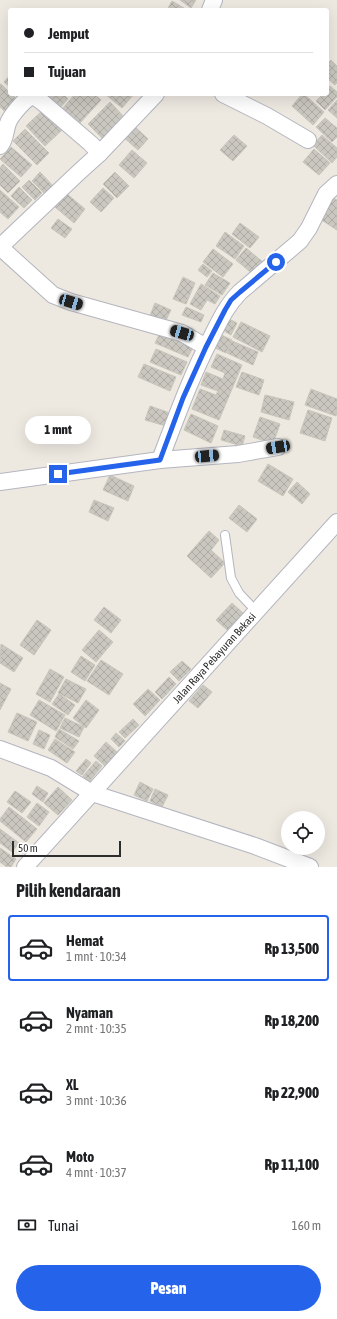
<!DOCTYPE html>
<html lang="id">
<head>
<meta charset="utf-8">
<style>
	:root { --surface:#fff; --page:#f2f2f2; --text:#202124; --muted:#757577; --line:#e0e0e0; --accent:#2563eb }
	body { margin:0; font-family:"Asap Condensed",sans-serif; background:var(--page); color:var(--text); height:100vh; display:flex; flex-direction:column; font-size:15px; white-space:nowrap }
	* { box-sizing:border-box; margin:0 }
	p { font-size:13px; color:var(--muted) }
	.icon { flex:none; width:22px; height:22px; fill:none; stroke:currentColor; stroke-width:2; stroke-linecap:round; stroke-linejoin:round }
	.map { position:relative; height:867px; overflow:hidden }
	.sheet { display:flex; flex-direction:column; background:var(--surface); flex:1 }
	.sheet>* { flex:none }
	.banner { position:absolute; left:8px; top:8px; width:321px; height:88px; border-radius:4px; box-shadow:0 4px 16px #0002; display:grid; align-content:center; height:88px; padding:0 16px; background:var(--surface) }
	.tools { position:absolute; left:281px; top:811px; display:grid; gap:8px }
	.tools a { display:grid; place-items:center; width:44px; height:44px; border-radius:50%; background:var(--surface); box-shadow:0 4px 16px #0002; font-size:20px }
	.scale { position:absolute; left:12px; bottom:10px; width:109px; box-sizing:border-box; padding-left:4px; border:2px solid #2d2d2d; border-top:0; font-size:11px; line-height:14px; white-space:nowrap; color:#2d2d2d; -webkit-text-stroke:3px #fff; paint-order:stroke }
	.end { position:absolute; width:18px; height:18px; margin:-9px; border:5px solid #2563eb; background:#fff; box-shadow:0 0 0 2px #fff }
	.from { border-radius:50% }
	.bubble { position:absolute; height:28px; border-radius:14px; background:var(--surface); box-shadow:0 4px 16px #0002; font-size:13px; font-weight:800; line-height:28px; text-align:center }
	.car { position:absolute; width:12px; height:24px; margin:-12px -6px; border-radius:5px; box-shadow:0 0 3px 1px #0007; background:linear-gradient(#222 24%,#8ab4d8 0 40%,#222 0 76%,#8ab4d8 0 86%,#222 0) }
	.banner b { display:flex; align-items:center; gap:14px; height:38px; font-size:15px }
	.banner b+b { border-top:1px solid var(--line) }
	.banner i { width:10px; height:10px; background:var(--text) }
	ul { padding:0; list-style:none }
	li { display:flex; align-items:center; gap:12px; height:66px; margin:0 8px 6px; padding:0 8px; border:2px solid transparent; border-radius:4px }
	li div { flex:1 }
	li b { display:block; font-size:15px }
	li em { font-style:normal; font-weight:800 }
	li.current { border-color:var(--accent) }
	li>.icon { width:36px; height:36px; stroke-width:1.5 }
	h2 { padding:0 16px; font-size:18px; line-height:48px }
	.pay { display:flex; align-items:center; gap:10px; height:44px; padding:0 16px; font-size:15px }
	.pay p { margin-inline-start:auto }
	.action { display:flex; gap:8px; margin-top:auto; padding:8px 16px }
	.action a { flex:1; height:46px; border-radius:24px; background:var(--accent); color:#fff; font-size:16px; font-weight:800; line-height:46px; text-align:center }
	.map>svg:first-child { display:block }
	.building { fill:url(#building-cross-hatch); stroke:#c8c5ba }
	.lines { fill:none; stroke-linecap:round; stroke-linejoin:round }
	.lane-casing { stroke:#b4b5bf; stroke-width:10 }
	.street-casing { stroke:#b4b5bf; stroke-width:18 }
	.lane { stroke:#fff; stroke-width:8 }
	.street { stroke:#fff; stroke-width:16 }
	.route { stroke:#2563eb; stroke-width:5 }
	.labels { text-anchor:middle; stroke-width:3; stroke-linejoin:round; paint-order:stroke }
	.street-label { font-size:11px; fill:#2d2d2d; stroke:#fff }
</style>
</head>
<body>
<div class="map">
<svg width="337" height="867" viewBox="0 0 337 867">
	<defs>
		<pattern id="building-cross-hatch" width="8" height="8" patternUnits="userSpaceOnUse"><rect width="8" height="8" fill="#c9c7bf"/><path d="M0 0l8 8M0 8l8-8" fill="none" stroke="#adaba4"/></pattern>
	</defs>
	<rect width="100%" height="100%" fill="#ede9e1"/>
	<path class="building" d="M180,0H196L191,8Z
		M172,1L187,10H167Z
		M331,60L337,66V83L335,85L327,78V65Z
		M10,75V87L4,82Z
		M0,84H1L10,93V94H12L18,101L6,113L0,107Z
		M330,86L337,92V97L325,110L316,101L323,94H327V89Z
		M40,94H63L68,99L58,110Z
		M75,94H94L101,100L80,123L63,108Z
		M105,94H134L122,108Z
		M302,94H304L324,112L313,125L292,106Z
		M337,100V118L328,110Z
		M110,102L125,118L104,140L88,124Z
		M44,109L63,129L45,146L26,126Z
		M325,118L337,128V137L332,142L316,127Z
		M132,124L148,139L138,150L122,136Z
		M25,129L49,153L37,165L13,141Z
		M234,135L247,146L233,161L220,150Z
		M322,135L337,148V157L332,163L313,145Z
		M11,147L32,165L21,177L0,159Z
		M314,149L330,163L319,175L303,162Z
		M132,150L147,163L134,178L119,165Z
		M3,164L20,181L8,193L0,185V168Z
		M40,172L54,187L46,195L32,181Z
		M115,172L129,186L117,198L103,184Z
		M29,180L42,193L35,200L22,187Z
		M19,187L32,200L24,208L11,196Z
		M103,188L114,198L101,212L90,202Z
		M0,190L19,207L8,219L0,212Z
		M66,193L85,209L74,223L55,207Z
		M333,198L337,200V230L320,219Z
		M58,219L72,229L65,238L51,228Z
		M240,223L259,237L250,248L232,234Z
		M225,232L244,246L235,259L216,246Z
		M246,248L264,263L254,275L236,260Z
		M213,249L233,264L223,277L203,262Z
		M203,264L212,271L207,277L198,270Z
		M213,273L230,283L222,295L205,285Z
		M183,277L195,283L186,304L173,299Z
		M201,284L220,296L215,304L207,300L201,310L190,304Z
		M155,303L171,310L164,324L149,318Z
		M186,307L204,315L201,322L182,315Z
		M225,317L237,323L231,335L219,328Z
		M241,322L270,336L262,352L233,337Z
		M161,331L194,345L188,357L155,343Z
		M217,333L232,340L226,353L211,346Z
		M232,341L258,352L253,365L227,353Z
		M156,349L187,362L181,375L150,362Z
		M217,354L242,365L219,420L192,409L200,389L216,395L218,391L201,385L206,372L223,379L225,373L211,367Z
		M144,364L176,377L170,391L138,377Z
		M242,372L264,380L259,395L236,387Z
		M311,389L337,399V412L336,416L305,405Z
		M265,395L294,402L289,420L261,412Z
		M150,406L170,413L166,426L145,420Z
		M308,410L332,418L325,441L300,433Z
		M191,414L218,426L211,443L184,430Z
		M260,417L280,424L273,444L253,437Z
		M224,430L245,436L242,446L221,440Z
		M268,464L293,479L283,496L258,481Z
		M110,475L134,486L128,501L103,490Z
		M297,482L310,494L302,504L288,492Z
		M94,500L114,508L108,521L89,512Z
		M239,505L257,519L247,532L229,518Z
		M209,531L219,540L211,550L225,563L211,578L187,556Z
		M232,603L243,613L227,630L216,620Z
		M104,607L121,620L111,633L94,620Z
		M37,620L51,630L34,655L20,645Z
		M99,630L113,642L96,662L82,650Z
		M1,644L23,658L14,672L0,663Z
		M81,656L95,665L85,681L71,672Z
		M101,660L123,674L109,695L87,681Z
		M182,661L191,669L179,681L170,672Z
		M50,669L64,677L50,702L36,694Z
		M169,677L176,684L162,699L155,692Z
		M66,679L86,689L78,703L58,693Z
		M0,683L11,689L0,710Z
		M203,685L212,692L198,708L189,701Z
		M148,689L160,700L145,716L133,704Z
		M59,694L75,705L68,715L52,704Z
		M39,700L65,715L56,731L30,715Z
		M86,700L99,710L86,728L73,718Z
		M17,713L37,722L28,741L8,732Z
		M65,718L84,727L79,737L60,728Z
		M133,719L139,725L125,738L119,732Z
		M59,729L79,741L73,749L55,737Z
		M39,730L50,735L44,749L33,744Z
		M116,733L125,741L119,747L111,739Z
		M55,739L75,752L67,763L48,750Z
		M106,742L117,752L105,766L94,756Z
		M86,759L91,763L82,775L76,771Z
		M96,761L102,766L89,782L83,776Z
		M140,782L153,789L147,801L134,795Z
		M37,786L48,793L43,802L32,794Z
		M58,787L72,800L58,815L44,803Z
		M155,789L168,795L162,807L150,801Z
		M15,791L31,802L22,813L7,802Z
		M37,803L49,812L39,826L27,817Z
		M9,807L37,829L26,842L0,821V819Z
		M0,829L19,843L12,852L0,843Z
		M0,848L16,859L11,867H7L0,862Z"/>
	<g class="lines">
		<defs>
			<path id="lane" d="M225,535L231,578L239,593L256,611"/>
			<g id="street">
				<path d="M210,10L214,0"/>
				<path d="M223,94L267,116L308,140"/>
				<path d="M0,146C6,139 5,131 8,123C10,117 25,98 31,97C35,96 39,100 42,102L90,143L100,153"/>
				<path d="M0,247L53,295L71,302L182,333L206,347"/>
				<path d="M0,247L78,173L100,153L156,94"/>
				<path d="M160,460C176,418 191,376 212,336C220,320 227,305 240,292L300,241L309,228L326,194L337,184"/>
				<path d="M0,482L160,460L238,454L278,447"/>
				<path d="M0,749L51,768L92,793L255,846L310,867"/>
				<path id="s1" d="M25,867L337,522"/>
			</g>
		</defs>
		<use href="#lane" class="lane-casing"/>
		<use href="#street" class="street-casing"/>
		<use href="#lane" class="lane"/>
		<use href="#street" class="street"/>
	</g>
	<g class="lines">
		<path class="route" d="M58,474L160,460L183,398L206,347L225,310L231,300L240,292L276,262"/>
	</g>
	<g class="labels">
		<g class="street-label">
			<text dy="4" stroke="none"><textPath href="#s1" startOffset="282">Jalan Raya Pebayuran Bekasi</textPath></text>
		</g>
	</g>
</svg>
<div class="tools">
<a><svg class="icon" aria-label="locate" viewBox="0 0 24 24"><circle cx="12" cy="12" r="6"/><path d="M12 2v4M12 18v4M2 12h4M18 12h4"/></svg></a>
</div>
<div class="scale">50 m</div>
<i class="end from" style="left:276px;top:262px"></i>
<i class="end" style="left:58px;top:474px"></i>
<div class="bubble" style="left:25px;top:416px;width:66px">1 mnt</div>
<i class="car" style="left:71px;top:302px;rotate:106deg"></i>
<i class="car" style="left:182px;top:333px;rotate:286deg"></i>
<i class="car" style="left:278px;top:447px;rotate:261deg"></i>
<i class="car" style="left:207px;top:456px;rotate:85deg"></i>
<div class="banner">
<b><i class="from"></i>Jemput</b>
<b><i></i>Tujuan</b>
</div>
</div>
<section class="sheet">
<h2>Pilih kendaraan</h2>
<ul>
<li class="current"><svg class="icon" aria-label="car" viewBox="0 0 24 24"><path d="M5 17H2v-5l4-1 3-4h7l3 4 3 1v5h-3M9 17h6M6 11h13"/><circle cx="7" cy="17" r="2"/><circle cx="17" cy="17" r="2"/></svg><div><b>Hemat</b><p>1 mnt · 10:34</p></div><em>Rp 13,500</em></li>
<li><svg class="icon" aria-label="car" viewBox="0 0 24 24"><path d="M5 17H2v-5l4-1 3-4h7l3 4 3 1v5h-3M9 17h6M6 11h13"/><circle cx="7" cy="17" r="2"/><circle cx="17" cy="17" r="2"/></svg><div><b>Nyaman</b><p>2 mnt · 10:35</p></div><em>Rp 18,200</em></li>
<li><svg class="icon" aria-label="car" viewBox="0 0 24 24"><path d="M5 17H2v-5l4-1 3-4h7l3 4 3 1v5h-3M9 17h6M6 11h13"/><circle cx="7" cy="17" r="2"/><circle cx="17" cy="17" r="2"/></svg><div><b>XL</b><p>3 mnt · 10:36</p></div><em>Rp 22,900</em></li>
<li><svg class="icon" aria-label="car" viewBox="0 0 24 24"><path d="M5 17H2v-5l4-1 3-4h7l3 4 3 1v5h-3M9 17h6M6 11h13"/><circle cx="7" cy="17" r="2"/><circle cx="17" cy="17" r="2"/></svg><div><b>Moto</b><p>4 mnt · 10:37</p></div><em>Rp 11,100</em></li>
</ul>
<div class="pay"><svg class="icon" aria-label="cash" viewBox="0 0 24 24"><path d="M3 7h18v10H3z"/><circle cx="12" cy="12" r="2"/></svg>Tunai<p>160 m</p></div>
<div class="action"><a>Pesan</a></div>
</section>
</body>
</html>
